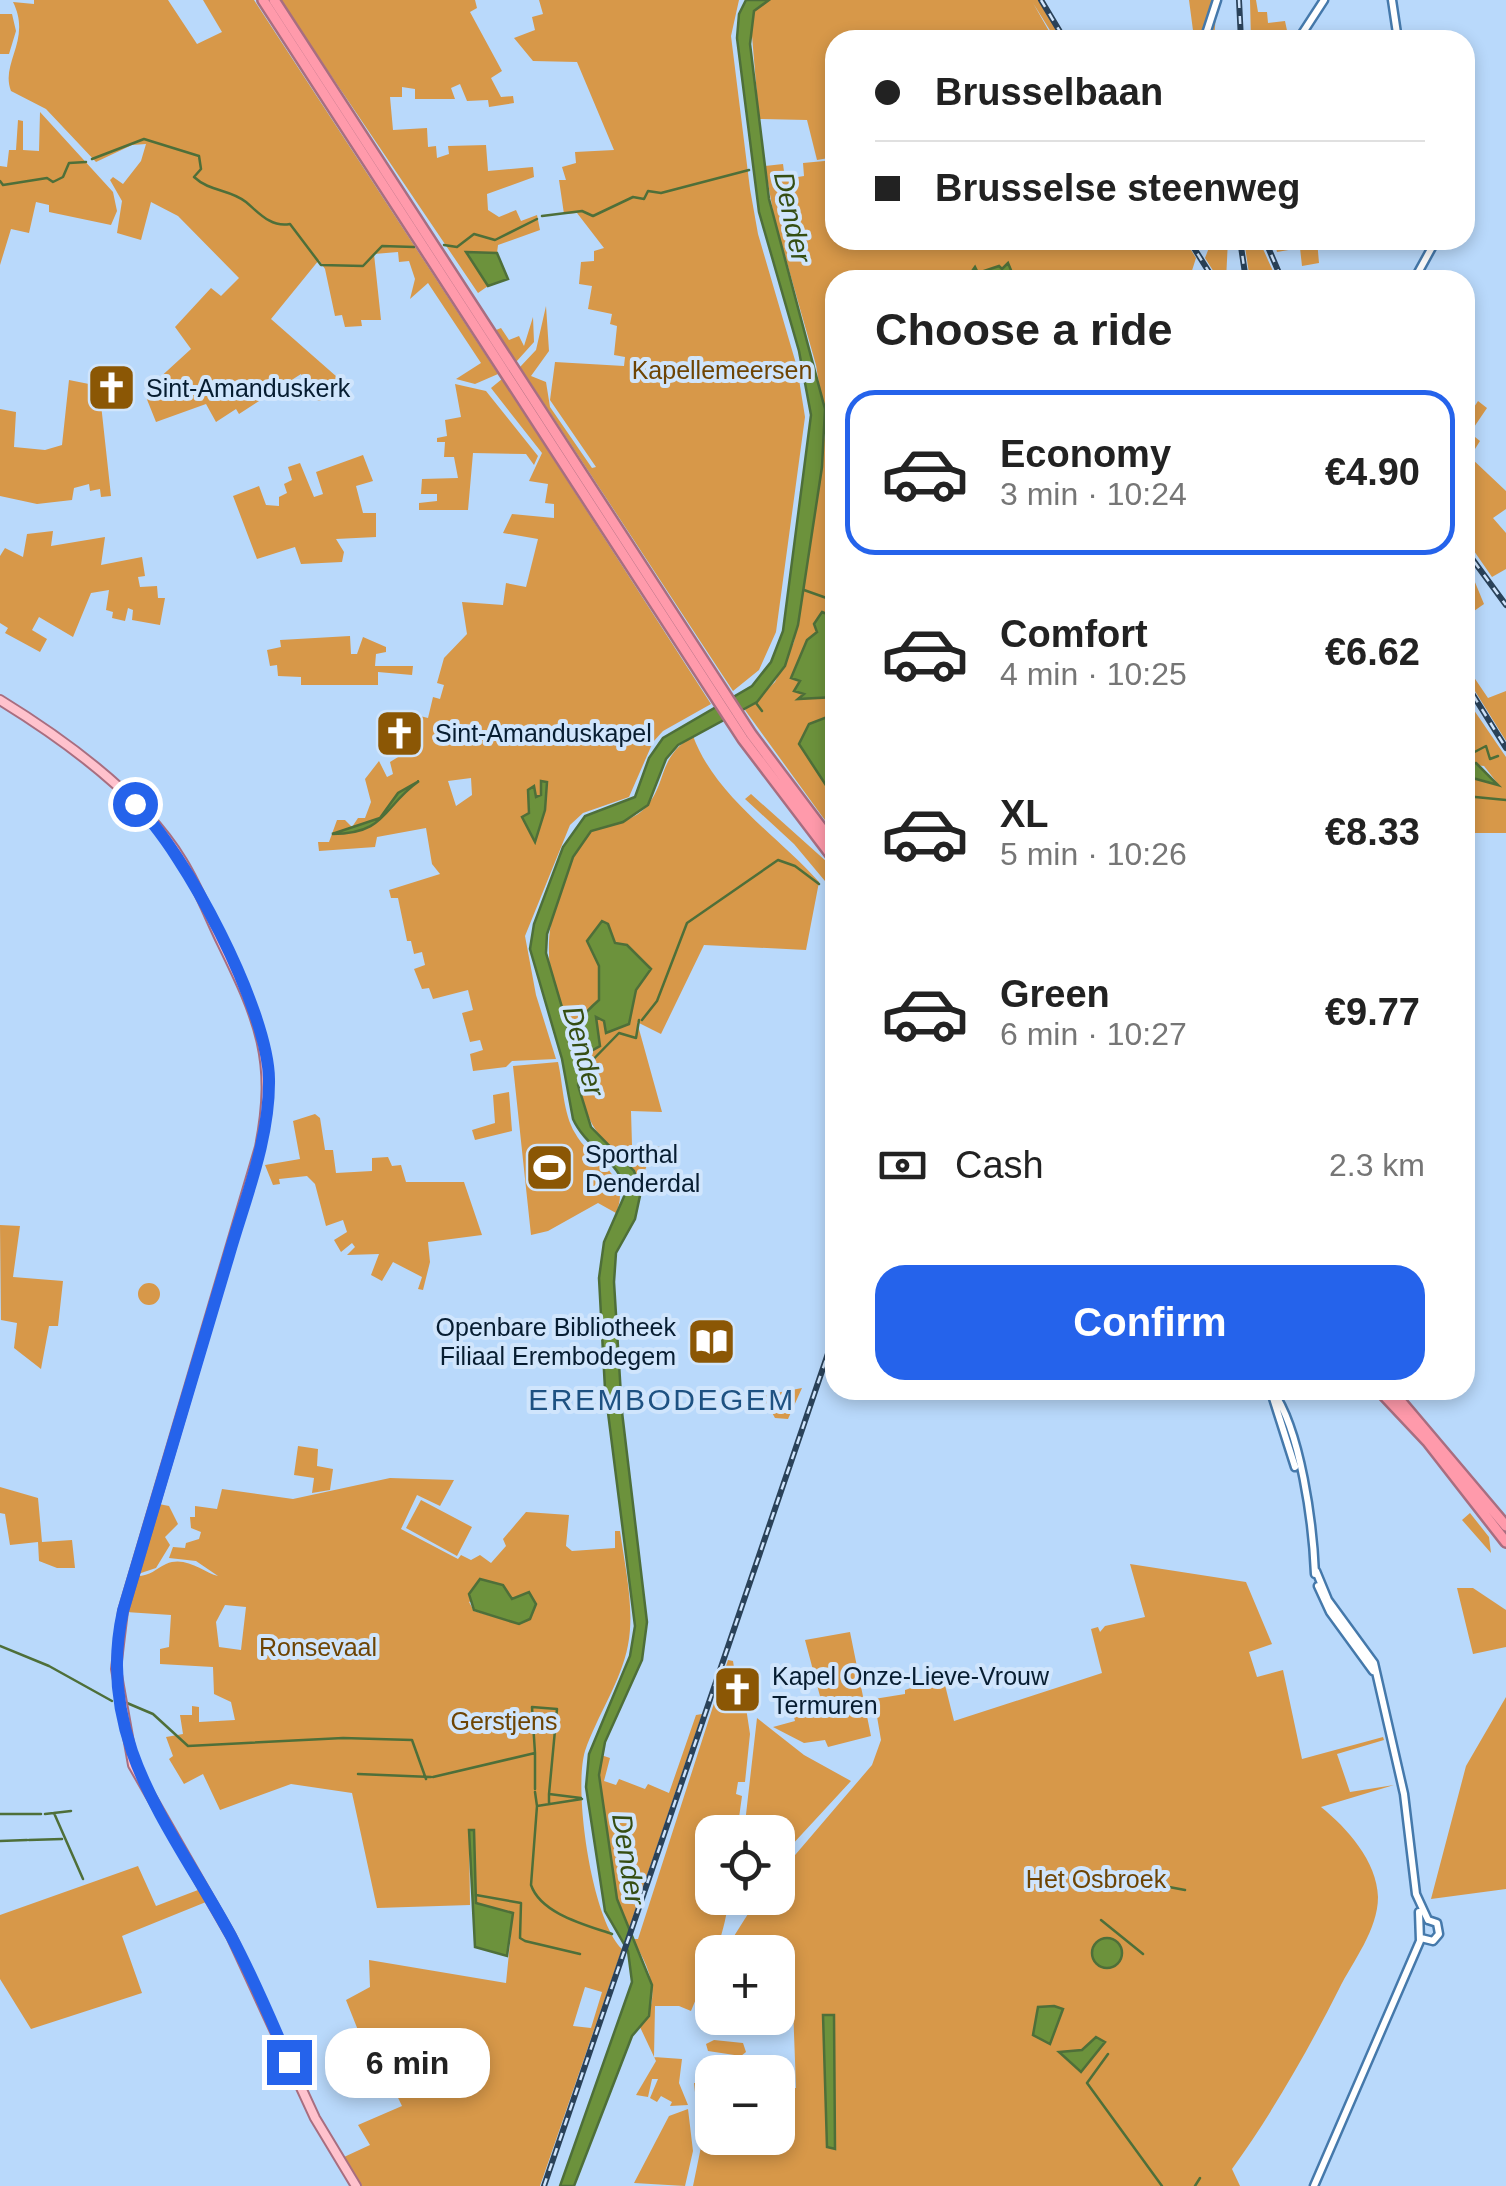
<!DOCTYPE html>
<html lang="en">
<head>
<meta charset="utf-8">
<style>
	:root { --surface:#fff; --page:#f2f2f2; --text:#222; --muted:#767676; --line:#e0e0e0; --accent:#2563eb }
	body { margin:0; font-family:Helvetica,sans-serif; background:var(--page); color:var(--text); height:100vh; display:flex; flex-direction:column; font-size:38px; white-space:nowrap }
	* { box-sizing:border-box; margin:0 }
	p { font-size:32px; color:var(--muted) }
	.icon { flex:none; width:55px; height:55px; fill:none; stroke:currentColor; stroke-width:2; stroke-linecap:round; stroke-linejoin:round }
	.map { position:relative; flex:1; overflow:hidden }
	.side { position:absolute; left:825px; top:270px; width:650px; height:1130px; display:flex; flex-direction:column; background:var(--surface); border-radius:30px; box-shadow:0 5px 15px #0003 }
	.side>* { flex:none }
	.guide { position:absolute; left:825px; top:30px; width:650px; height:220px; border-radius:30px; box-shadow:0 5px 15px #0003; display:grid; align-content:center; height:220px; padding:0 50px; background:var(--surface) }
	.buttons { position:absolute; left:695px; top:1815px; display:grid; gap:20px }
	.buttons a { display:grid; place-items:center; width:100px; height:100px; border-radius:20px; background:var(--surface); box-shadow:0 5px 15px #0003; font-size:50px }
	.end { position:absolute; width:45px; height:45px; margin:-22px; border:12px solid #2563eb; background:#fff; box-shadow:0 0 0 5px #fff }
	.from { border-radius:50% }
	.bubble { position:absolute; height:70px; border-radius:30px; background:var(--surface); box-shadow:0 5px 15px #0003; font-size:32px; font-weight:700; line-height:70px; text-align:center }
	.guide b { display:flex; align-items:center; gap:35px; height:95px; font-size:38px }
	.guide b+b { border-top:2px solid var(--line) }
	.guide i { width:25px; height:25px; background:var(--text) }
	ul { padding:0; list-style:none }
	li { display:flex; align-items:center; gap:30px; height:165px; margin:0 20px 15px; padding:0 30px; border:5px solid transparent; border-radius:30px }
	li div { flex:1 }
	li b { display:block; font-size:38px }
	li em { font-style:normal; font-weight:700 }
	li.selected { border-color:var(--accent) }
	li>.icon { width:90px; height:90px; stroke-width:1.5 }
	h2 { padding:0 50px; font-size:45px; line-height:120px }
	.pay { display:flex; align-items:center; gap:25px; height:110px; padding:0 50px; font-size:38px }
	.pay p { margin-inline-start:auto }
	.primary-button { display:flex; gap:20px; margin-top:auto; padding:20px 50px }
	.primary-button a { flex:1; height:115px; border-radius:30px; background:var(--accent); color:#fff; font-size:40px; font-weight:700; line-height:115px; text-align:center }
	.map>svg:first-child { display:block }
	.green { fill:#d79849; fill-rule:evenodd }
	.water { fill:#6c923c; stroke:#4e6f39; stroke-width:2.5 }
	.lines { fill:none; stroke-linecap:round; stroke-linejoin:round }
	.stream { stroke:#4e6f39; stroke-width:2.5 }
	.secondary-casing { stroke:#4579ab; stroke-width:11 }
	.primary-casing { stroke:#a86e80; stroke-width:12 }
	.motorway-casing { stroke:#a86e80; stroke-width:14 }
	.secondary { stroke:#fff; stroke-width:6 }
	.primary { stroke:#ffc2cd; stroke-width:8 }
	.motorway { stroke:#ff9aab; stroke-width:9 }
	.rail-casing { stroke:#2a4259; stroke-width:6 }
	.rail { stroke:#d0e5fc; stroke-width:2.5; stroke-dasharray:8; stroke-linecap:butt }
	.route { stroke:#2563eb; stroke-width:12 }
	.labels { text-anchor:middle; stroke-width:8; stroke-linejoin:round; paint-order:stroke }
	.park-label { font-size:25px; fill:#6e4403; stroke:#d0e5fc }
	.poi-label { font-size:25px; fill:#071d31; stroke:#d0e5fc; text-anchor:start }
	.water-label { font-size:28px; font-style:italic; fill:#354e12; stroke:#d0e5fc }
	.quarter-label { font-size:30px; letter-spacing:2.5px; fill:#1e5282; stroke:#d0e5fc }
</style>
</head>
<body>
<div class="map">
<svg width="1506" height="2186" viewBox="0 0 1506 2186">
	<rect width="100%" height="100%" fill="#b9d9fb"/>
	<path class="green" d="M34,0H168L197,44L222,32L203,0H254L498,374L475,384L456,379L481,363L428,283L410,299L415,279L409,261L399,262L398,252L374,254L381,320H361L362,326L345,327L342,315L335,316L325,269L319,260L271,319L337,377L341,389L320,401L314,399L301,374L239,414L236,409L216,422L206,404L156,422L144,392L191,349L175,327L211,288L221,296L239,278L178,216L151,202L141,240L117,233L122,201L110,180L113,177L123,184L141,161L146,144L132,145L96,162L46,109L11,91C0,63 32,40 13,2L34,4Z
		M280,0H475L477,8L470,12L502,71L491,78L501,97L513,96L514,103L489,107L488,100L467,101L460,84L451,88L455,99H415V89L402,87V97H390L393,130L427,128L428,147L436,146L437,158L449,154L448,146L486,145L488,171L533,167L534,177L487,194L488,210L499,217L516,210L521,221L537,215L540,230L498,245L497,253L467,252L488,286L478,293Z
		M539,0H739L731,36L750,189L758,234L797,367L805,417L776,632L759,670L733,691L520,367L536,350L546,306L549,351L531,376L546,382L550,407L592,468L596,467L550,400L555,362L624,366L625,357L614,355L617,326L610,324L612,314L588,309L592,286L579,284L581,262L594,261V251L604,248L577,213L564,214L559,180H566L562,167L576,163L575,152L614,150L577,62L533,61L514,38L535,30L532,17L543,14Z
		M769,0H1038L1063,40H1056L1033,3L1054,40H835V157L817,160L807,120L759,119L751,24L754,11Z
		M1189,0H1217L1214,40H1188L1194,38Z
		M1250,0H1256L1258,12H1267L1268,23L1285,21L1289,40H1251Z
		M0,14H12L16,31L9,54H0Z
		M40,112L113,192L117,211L111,225L49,212V205L36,202L29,233L11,229L0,265V166L7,167L9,150H16L18,120L23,121V150L39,151Z
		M835,160V240H1185L1196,258L1189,280H835V834L745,710L775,682L794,642L826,427L816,365L774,217L765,166L783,164L785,179L804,176L803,163Z
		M1212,240H1228L1226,280H1219L1205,258Z
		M1244,240H1259L1277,280H1250Z
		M1274,240H1317L1319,263L1302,266L1300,248L1277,252Z
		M533,317L534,342L516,362L496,330L501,328L509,340L519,336L524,346Z
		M502,379L711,704L663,731L653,742L629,797L583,813L570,825L525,936L536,995L556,1059L512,1061L506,1067L473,1071L470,1054L483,1050L480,1040L470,1042L462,1013L473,1010L468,990L433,999L429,988L422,989L414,969L425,965L422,952L414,954L411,941H407L398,898H391L389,890L440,874L432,864L426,828L377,837L375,847L319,851L318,842H329L337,820H345L352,827L358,818H365L371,802L365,779L379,761L387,777L393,774L390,762L403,754L398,744L387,749L383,743L394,736L403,741L411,725L418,726L420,716L428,718L433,697L440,699L444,685L437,683L444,658L467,634L462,602L503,605L506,583L526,587L538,539L503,533L512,514L554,518V504L545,503L548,484L529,481L542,453L491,388ZM471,778L472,795L456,806L448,781Z
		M69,380L99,386L111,496L101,497L100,489L90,491L89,484L74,488L72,500L37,504L0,496V409L16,412L14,447L45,450L62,445Z
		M455,384L486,391L538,456L534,465L526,454L473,453L468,510H419V503L437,501V494H421L422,479L458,478L454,457H444L445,442H437V438L447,436L445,420L461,417Z
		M1478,401L1487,408L1470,433L1480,441L1470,457L1506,491V509L1493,518L1506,533V569L1492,577L1465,538V421Z
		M363,455L373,481L356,486L363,513H376V537L336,539L344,552L342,562L301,564L295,547L257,559L233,496L259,486L266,505L279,506V497L287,493L284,484L292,480L288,467L300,463L314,497L323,494L316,472Z
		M53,531L51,546L105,537L101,565L142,557L145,576L138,577L140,587L157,586L158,598H165L160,625L132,620L133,610L128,608L125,621L112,618L113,612L106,610L109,590L91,593L73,637L39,617L32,630L47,639L40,652L5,633L8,628L0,623V556L5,548L23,557L27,534Z
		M1465,558L1484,604L1474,611L1465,588Z
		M350,636L351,654H357L363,637L386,647V652L376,654L375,666H413L412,675L378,672V685H301V677L278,676L277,665L270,666L267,650L281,647L280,640Z
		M1465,664L1488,698L1506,691V741L1465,675Z
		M1465,697L1506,757V833H1465V776L1498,784L1484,766L1465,764Z
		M693,736C715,796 778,836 819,882L806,950L704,945L661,1034L637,1022L662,1112L631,1111L632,1145L662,1147L661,1153L649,1159L640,1185C628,1151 595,1146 585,1106C582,1094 577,1086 582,1074C543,978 532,930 585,836C602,822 627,826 644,809C668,785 656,758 693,736Z
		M751,794L827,862L835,872V893L794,844L745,799Z
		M558,1062C563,1084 563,1113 575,1133C591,1163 633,1173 616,1213L598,1203L548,1231L531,1235L513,1066Z
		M509,1092L512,1131L475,1140L472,1130L495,1123L493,1095Z
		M315,1114L320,1118L325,1150H333L336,1173L372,1171V1158L388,1157L392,1166L401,1165L406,1182H464L482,1235L428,1242L430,1262L423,1290L418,1289L422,1277L393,1262L382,1281L371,1275L379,1254L347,1255L355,1247L352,1243L341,1252L334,1240L347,1232L343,1220L326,1226L315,1184L307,1176L279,1179L280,1184L273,1185L265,1165L300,1159L293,1121Z
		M0,1225L20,1226L13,1277L63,1281L58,1326H49L41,1369L14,1348L17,1323L1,1320Z
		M138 1294a11 11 0 1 1 22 0a11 11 0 1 1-22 0Z
		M774,1388L776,1393L802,1388L788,1419L775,1418L761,1393Z
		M298,1446L318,1449L317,1466L333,1469L330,1490L312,1493L314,1478L294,1475Z
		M390,1478L454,1480L440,1506L417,1495L401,1529L458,1559L461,1555L471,1560L480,1555L491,1563L506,1546L503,1539L526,1512L569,1515L566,1546L572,1551L615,1548V1531H620C625,1567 635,1609 628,1645C621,1682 597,1716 585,1751C573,1791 592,1920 622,1949L540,2186H362L344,2157L370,2145L358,2125L402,2106L387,2075L377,2078L346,2000L370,1987L369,1960L506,1983L513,1913L476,1904L469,1831L470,1905L377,1908L352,1793L291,1784L220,1810L203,1774L184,1784L169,1759L173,1756L166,1737L183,1734L180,1715H192V1706L199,1707V1722L235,1720L231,1702L214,1694L213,1667L160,1664V1649L169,1647L171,1615L126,1612L137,1576C151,1576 155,1569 166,1564C186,1555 204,1573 218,1576L196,1561L169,1558L173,1547L185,1548L186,1543L199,1539L201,1532L191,1528L190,1517H195V1506L217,1509L222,1489L293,1499ZM503,1585L512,1599L529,1592L536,1604L519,1624L474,1611L469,1602ZM225,1605L246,1607L241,1650L219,1647L216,1622ZM585,1987L602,1992L591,2028L573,2026Z
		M0,1487L38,1498L42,1542L72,1540L75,1568H57L39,1561L38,1542L10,1545L5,1514L0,1513Z
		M421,1500L472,1527L457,1556L406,1528Z
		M159,1504L169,1506L178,1524L165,1537L170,1545L156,1568L138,1574Z
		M1470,1513L1489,1537L1491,1553L1462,1520Z
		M1130,1564L1246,1582L1272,1644L1249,1652L1257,1677L1283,1670L1302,1759L1383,1737L1384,1740L1337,1754L1350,1792L1394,1785L1321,1807C1347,1828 1377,1861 1378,1897C1378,1930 1353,1961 1339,1989C1307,2052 1273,2112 1232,2169L1240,2186H693L701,2147L694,2083L712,2084V2138H778V2088H796L793,2006L778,2004V1952H724L758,1898H778V1875L872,1765L881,1740L874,1699L905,1694V1690L943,1677L954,1721L1102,1673L1091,1629L1098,1627L1100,1632L1105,1626L1145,1617Z
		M1457,1588H1473L1506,1610V1647L1473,1654Z
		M850,1632L871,1736L828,1747L825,1740L804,1743L773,1727L795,1721L792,1709L821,1700L805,1640Z
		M728,1660L733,1661L735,1674L727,1695L745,1701L750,1734L745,1782H738L736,1794L742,1796L737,1832H712V1898H729C723,1943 709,1968 691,2011L679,2006H655L654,2057L682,2059L679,2083L688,2105L670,2106L672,2102L661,2096L657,2102L650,2098L658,2079H652L648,2097L636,2095L656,2061L640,2027C663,1999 650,1967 632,1939H638Z
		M1506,1697V1889L1431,1899L1466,1766Z
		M702,1714L628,1931C607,1881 596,1809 601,1755L610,1758L604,1781L616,1785L619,1779L645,1789L648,1784L669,1793L696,1715Z
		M757,1718L804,1755L851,1781L778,1860V1832H744Z
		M138,1866L156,1906L198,1890L206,1902L122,1936L142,1993L31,2029L0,1979V1915Z
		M714,2040L743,2043L746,2052L741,2056L708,2051L706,2044Z
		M688,2109L693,2151L685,2186L634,2183L669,2116Z"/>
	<path class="water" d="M746,0H769L754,11L750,44L769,199L825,409L822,467L798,625L785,666L757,702L678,745L666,759L648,805L623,822L591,831L573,857L547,934L546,953L582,1075L578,1085L591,1127L634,1171L641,1191L635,1219L616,1253L614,1282L622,1412L647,1622L642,1660L605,1742L599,1775L617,1899L652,1985L649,2016L632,2036L574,2186H560L632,1982L628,1951L605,1911L586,1787L589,1754L630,1656L635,1626L605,1389L599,1278L604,1242L626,1192C622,1163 586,1148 573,1119L562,1059L530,949L534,924L563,847L585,816L635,797L649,758L663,738L752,686L771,662L783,631L811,415L799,351L759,212L737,38L739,14Z
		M466,252L497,253L508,279L488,286Z
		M1008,263L1013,275L1009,280L968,277L975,267L978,273L999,266L1002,269Z
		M822,612L835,617V697L798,699L804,694L794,691L800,681L791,678L807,640L817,632L814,624Z
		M835,714V799L799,744L809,724Z
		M1476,763L1498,785L1465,776V764Z
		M419,781C382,807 387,834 332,834L380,818L398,793Z
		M541,781L547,782L545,810L535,842L522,817L529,813L528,790L534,786L536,797L541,795Z
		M602,921L608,924L615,943L627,945L651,969L636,990L629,1024L606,1033L604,1021L596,1017L600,1046L584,1055C598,1023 558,1036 599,1000V966L587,941Z
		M480,1579L503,1585L512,1599L529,1592L536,1604L530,1619L519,1624L474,1610L469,1594Z
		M469,1830H474L476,1903L513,1913L507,1956L475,1947Z
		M1092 1953a15 15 0 1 1 30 0a15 15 0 1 1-30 0Z
		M1054,2006L1063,2009L1050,2044L1033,2035L1038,2007Z
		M823,2015H834L835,2149L827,2147Z
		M1096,2037L1105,2042L1081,2072L1059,2052L1082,2050Z"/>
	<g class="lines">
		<path class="stream" d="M92,159L144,139L199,156L201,169L194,177C210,192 230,189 246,202C258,212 271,228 290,224L321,265L363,266L382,246L414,247
			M0,181L3,185L47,178L53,182L63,177L69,163L86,162
			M542,216L582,211L593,216L633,197L644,199L648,191L661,193L749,170
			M444,245L457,247L474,234L495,240L537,219
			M804,590L835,601
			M756,703L762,711
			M1465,757L1486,746L1490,759L1498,756
			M1465,796L1506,800
			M642,1020L657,1001L687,923L778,860L795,866L819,884
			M579,1074L619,1033L636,1038L639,1020
			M0,1646L49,1666L112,1701
			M127,1703L153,1714L188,1746L343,1738L412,1740L426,1779
			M535,1753L532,1707L557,1709L549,1794
			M358,1774L431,1777
			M433,1777L535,1753V1789
			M535,1792L537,1806L582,1799
			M549,1803V1794L581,1798
			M537,1806L531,1885C541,1914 586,1925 612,1934
			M54,1813L83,1879
			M0,1814H41
			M45,1814L71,1811
			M29,1840L62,1839
			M0,1841L27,1840
			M1095,1873L1185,1890
			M476,1895L521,1903L520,1938L525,1941L580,1954
			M1101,1920L1143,1954
			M1108,2054L1087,2083L1162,2186
			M1195,2186L1200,2178"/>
		<defs>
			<path id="secondary" d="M1392,0L1398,40
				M1204,40L1217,0
				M1298,40L1324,0
				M1414,280L1436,240
				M1272,1390C1301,1430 1313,1525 1315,1574
				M1273,1398L1295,1467
				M1316,1571L1328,1600L1374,1663L1404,1794L1416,1894L1428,1920
				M1318,1586L1330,1612L1373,1671
				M1421,1938L1433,1941L1439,1934L1437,1923L1428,1920
				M1314,2186L1420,1941L1419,1912"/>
			<path id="primary" d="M0,700C65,740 142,795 182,861C198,887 209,916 222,943C260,1021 277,1060 260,1147L123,1611L116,1669L133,1765L231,1936L315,2118L356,2186"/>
			<path id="motorway" d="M263,0L743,739L835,860
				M274,0L751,734L835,846
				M1379,1390L1428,1442L1506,1542
				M1391,1390L1506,1526"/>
		</defs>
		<use href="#secondary" class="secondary-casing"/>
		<use href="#primary" class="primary-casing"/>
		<use href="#motorway" class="motorway-casing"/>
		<use href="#secondary" class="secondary"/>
		<use href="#primary" class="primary"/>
		<use href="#motorway" class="motorway"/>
		<defs>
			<path id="rail" d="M1041,0L1065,40
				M1239,0L1241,40
				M1189,240L1214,280
				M1240,240L1246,280
				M1265,240L1282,280
				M1465,549L1506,605
				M1465,682L1506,748
				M544,2186L835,1333"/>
		</defs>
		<use href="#rail" class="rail-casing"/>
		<use href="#rail" class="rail"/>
	</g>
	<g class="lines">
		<path class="route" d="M135,804C185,851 268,1010 269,1079C270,1139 245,1199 229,1255C194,1374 158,1492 123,1611C94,1741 173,1829 231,1936C253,1977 271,2020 289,2062"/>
	</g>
	<defs>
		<symbol id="church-square" viewBox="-11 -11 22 22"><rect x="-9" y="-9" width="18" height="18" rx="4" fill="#8b5705" stroke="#d0e5fc"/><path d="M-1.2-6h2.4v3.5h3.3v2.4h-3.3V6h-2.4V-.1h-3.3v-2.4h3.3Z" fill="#fff"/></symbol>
		<symbol id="stadium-square" viewBox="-11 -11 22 22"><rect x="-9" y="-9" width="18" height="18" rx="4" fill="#8b5705" stroke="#d0e5fc"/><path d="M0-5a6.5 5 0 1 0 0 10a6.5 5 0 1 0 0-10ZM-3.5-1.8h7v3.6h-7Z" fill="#fff"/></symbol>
		<symbol id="library-square" viewBox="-11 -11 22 22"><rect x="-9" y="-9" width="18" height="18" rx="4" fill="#8b5705" stroke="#d0e5fc"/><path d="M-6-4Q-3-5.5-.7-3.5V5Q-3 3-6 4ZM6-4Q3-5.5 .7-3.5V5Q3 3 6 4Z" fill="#fff"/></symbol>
	</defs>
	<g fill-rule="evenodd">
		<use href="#church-square" x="84" y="360" width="55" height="55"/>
		<use href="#church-square" x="372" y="706" width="55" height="55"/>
		<use href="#stadium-square" x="522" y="1140" width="55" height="55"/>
		<use href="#library-square" x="684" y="1314" width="55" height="55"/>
		<use href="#church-square" x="710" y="1662" width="55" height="55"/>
	</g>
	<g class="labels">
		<g class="park-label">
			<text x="722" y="379">Kapellemeersen</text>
			<text x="318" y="1656">Ronsevaal</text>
			<text x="504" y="1730">Gerstjens</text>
			<text x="1096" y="1888">Het Osbroek</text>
		</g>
		<g class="poi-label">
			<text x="146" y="397">Sint-Amanduskerk</text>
			<text x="435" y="742">Sint-Amanduskapel</text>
			<text x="585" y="1163">Sporthal<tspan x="585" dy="29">Denderdal</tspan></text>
			<text x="676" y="1336" text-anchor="end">Openbare Bibliotheek<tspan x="676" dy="29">Filiaal Erembodegem</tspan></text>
			<text x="772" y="1685">Kapel Onze-Lieve-Vrouw<tspan x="772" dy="29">Termuren</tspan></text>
		</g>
		<g class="water-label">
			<text transform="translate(793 217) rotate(78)" y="10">Dender</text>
			<text transform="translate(584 1051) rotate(75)" y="10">Dender</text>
			<text transform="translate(629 1859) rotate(81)" y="10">Dender</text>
		</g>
		<g class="quarter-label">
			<text x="662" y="1410">EREMBODEGEM</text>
		</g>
	</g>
</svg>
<div class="buttons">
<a><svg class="icon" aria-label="locate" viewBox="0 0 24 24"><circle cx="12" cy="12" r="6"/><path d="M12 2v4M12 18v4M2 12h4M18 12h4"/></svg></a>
<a>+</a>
<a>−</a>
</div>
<i class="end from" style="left:135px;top:804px"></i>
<i class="end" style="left:289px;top:2062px"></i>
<div class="bubble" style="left:325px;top:2028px;width:165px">6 min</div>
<div class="guide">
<b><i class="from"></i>Brusselbaan</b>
<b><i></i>Brusselse steenweg</b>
</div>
<section class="side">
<h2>Choose a ride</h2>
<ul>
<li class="selected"><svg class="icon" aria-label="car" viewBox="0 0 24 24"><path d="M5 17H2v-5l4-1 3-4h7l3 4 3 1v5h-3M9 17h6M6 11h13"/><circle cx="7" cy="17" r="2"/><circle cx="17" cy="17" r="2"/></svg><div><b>Economy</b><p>3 min · 10:24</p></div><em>€4.90</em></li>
<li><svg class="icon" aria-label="car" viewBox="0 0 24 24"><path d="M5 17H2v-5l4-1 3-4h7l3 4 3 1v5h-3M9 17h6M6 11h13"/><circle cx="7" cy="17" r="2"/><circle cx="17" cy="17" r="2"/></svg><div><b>Comfort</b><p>4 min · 10:25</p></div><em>€6.62</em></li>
<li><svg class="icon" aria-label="car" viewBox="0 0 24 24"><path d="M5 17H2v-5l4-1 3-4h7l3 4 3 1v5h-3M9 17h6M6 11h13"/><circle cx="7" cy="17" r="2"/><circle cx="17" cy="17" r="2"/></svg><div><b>XL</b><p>5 min · 10:26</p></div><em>€8.33</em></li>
<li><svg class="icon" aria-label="car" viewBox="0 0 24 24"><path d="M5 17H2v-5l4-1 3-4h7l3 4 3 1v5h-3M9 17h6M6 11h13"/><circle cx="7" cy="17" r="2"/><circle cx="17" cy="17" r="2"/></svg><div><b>Green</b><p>6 min · 10:27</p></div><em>€9.77</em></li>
</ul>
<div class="pay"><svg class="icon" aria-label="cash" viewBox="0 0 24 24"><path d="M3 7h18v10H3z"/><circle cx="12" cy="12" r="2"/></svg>Cash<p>2.3 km</p></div>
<div class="primary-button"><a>Confirm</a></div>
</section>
</div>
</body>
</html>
